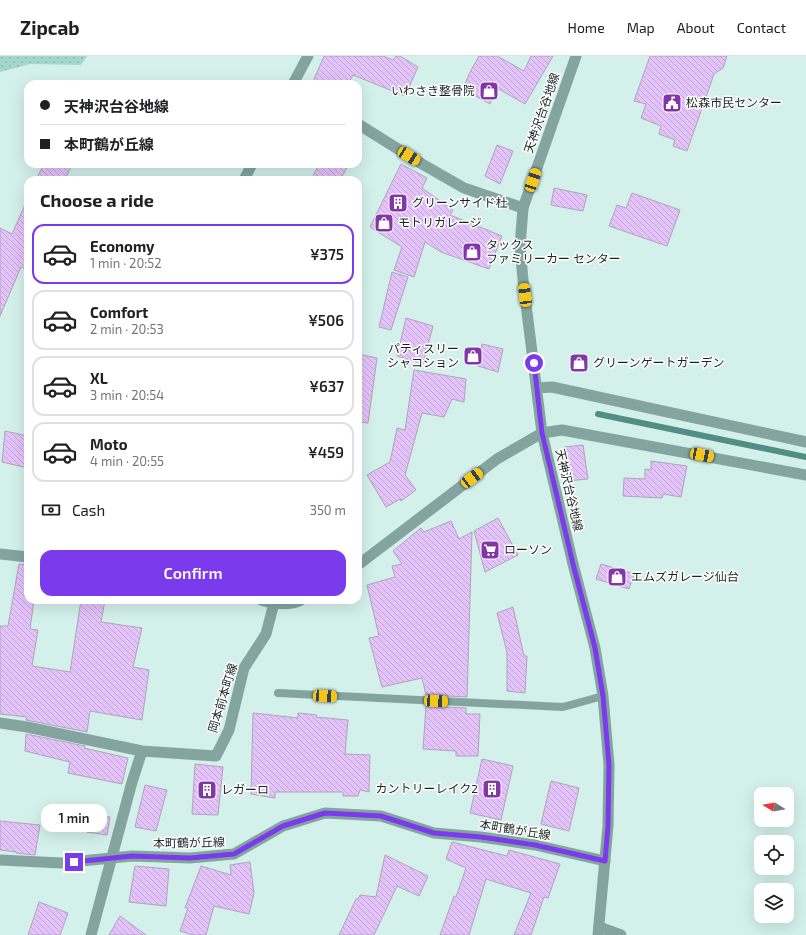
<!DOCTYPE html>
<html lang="en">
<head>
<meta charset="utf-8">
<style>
	:root { --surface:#fff; --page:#f6f6f6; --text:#202124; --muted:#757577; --line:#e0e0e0; --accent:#7c3aed }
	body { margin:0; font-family:"Exo 2","Noto Sans JP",sans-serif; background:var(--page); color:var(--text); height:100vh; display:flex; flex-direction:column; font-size:15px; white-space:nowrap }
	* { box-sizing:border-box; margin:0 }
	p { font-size:13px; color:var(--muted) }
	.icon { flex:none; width:22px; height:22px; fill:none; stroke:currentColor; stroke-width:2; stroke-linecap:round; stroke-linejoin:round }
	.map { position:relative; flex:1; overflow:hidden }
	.panel { position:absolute; left:24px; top:120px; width:338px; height:428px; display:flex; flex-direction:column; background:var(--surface); border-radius:12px; box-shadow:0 4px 16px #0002 }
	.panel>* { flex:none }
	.top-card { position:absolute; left:24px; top:24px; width:338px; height:88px; border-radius:12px; box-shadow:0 4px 16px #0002; display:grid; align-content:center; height:88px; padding:0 16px; background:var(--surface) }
	.needle { width:26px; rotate:281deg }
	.controls { position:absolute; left:754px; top:731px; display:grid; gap:8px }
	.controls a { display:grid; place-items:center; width:40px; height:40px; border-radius:8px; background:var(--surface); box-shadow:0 4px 16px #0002; font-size:20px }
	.end { position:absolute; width:18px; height:18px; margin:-9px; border:5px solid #7c3aed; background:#fff; box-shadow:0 0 0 2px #fff }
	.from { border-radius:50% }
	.bubble { position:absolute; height:28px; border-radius:12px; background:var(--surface); box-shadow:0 4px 16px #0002; font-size:13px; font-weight:600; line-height:28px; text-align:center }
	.car { position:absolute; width:12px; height:24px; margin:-12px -6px; border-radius:5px; box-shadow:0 0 3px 1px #0007; background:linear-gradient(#f5c518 24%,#345 0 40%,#f5c518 0 76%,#345 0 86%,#f5c518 0) }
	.top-card b { display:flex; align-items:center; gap:14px; height:38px; font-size:15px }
	.top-card b+b { border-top:1px solid var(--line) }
	.top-card i { width:10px; height:10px; background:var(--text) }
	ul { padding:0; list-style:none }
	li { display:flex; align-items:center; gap:12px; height:60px; margin:0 8px 6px; padding:0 8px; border:2px solid var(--line); border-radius:12px }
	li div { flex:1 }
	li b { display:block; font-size:15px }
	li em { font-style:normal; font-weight:600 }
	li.on { border-color:var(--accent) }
	li>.icon { width:36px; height:36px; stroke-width:1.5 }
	h2 { padding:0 16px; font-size:18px; line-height:48px }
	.pay { display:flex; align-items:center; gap:10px; height:44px; padding:0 16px; font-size:15px }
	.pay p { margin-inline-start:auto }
	.button { display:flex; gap:8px; margin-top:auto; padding:8px 16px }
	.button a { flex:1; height:46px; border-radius:12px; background:var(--accent); color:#fff; font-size:16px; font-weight:600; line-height:46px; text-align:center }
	header { display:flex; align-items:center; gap:24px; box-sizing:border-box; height:56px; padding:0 20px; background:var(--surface); border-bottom:1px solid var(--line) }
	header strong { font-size:19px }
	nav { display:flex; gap:22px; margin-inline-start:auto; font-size:14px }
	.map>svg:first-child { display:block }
	.park { fill:url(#park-dots) }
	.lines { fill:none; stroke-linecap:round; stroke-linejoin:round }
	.stream { stroke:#518e84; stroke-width:6 }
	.building { fill:url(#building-back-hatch); stroke:#b0a4b8 }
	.service { stroke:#84a59f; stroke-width:8 }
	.minor { stroke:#84a59f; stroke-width:11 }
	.tertiary { stroke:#84a59f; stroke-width:11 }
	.route { stroke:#7c3aed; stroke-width:5 }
	.labels { text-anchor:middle; stroke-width:3; stroke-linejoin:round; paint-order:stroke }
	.poi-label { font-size:12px; fill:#192422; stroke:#fff; text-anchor:start }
	.street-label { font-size:12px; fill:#192422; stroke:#fff }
</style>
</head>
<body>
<header>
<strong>Zipcab</strong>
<nav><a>Home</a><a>Map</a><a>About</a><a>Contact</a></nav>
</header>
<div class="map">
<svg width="806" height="879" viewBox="0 0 806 879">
	<defs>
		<pattern id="park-dots" width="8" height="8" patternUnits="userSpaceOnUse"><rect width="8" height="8" fill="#a2d8ce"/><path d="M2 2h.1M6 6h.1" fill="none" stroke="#8bb9b1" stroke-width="1.8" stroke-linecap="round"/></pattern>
		<pattern id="building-back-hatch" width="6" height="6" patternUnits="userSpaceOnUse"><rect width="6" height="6" fill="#e4c3fa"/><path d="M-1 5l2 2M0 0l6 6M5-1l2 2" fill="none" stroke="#c3a7d6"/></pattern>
	</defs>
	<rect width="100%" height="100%" fill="#d3f0ea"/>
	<path class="park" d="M0,0H87L81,9L30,8L0,16Z"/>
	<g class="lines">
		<path class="stream" d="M598,358L806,401"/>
	</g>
	<path class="building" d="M324,0H383L393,4L396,0H400L418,11L405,40L353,19L348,28H312Z
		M479,0H497L524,15L531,0H553L525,48L497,32L490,48L463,33L469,18Z
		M650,0H727L723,12L714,18L687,95L673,90L675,84L659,78L661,70L641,62L646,48L634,45Z
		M497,89L513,95L500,128L485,120Z
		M44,108H72L65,124H36Z
		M319,108H349L340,124H311Z
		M401,108L427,122L422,132L453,154L450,159L502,180L489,213L441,196L425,186L414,221L394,214L402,191L370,171Z
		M554,132L587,139L583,155L551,149Z
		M632,137L680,154L667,190L609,170L617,149L626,152Z
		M28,142V214L21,211L0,260V172L12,178Z
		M392,216L408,221L391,274L379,271Z
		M406,262L433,270L423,308L397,300Z
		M482,288L503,293L498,316L478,310Z
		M358,298L377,302L368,367L358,366Z
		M414,314L466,323L464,346L452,343L444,361L422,357L405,419L416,434L401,445L400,443L386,451L367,419L390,406L397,372L405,374Z
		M5,375L28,380V412L2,406Z
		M583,389L588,423L567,425L564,391Z
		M651,405L687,410L681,441L663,438L662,442L623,440L624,422L645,423V413L651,414Z
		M498,462L518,499L485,516L474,475Z
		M451,465L459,483L472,476L467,641L426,639L422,622L382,631L369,582L379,580L367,529L395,521L392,510L402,508L393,495L421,472L424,476Z
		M19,508L28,509V544H34L30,573L38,574L32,610L70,616L81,544H105L101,566L142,572L133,611L149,614L142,664L90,655L87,676L26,664L27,661L0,658V570H8Z
		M601,508L634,518L629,533L596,523Z
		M513,551L524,600H527L525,637L507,635V596L497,557Z
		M426,650L466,652V658H480L478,700H456V695L423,693Z
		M253,657L298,662V657L317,659L316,661L348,664L345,698L370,699L369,736L360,734L358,740H343V736H275V742L251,738Z
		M26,678L85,690L84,692L128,702L122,728L68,717L70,706L25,695Z
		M482,703L513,710L501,764L470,757Z
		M195,708L223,711L218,759L192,758Z
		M551,725L579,732L569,775L541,768Z
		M145,729L167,734L156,775L135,771Z
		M89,759L110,761L107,779L86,776Z
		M0,765L40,769L35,799L16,797V796L0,794Z
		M452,786L507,800L509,794L560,808L548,842L544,841L531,879H514L531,837L486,823L469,879H440L454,840L456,841L466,812L446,803Z
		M385,799L428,820L419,840L397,830L374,879H339L356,843H358L360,839L376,841Z
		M250,806L254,837L249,858L214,850L206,879H193L180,875L188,852H185L201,810L231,819L230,809Z
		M135,810L169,813L166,850L129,846Z
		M39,846L68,857L60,879H28Z
		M120,860L146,879H109Z"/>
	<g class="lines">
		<path class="service" d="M278,637L563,651L603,640"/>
		<path class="minor" d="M293,28L308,0
			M358,68L422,108L464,132L523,152
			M244,124L252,108
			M537,332L552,331L806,386
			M542,377L562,374L806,419
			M0,667L27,671L142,695
			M0,804L61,807L132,800L190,802L234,798L283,770L325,757L381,760L434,777L481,781L535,789L605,805
			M599,871L621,879
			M91,879L132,726L142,695L216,700L229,674L244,612L266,578L274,547"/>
		<path class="tertiary" d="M576,0L523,152L520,191L523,224L542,377L573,508L595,592L603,640L609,709L608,770L598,879
			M0,498L28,501
			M358,509L497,403L542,377
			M261,544C274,548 289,550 301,544"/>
	</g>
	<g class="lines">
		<path class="route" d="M74,806L132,800L190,802L234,798L283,770L325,757L381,760L434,777L481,781L535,789L605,805L608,770L609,709L603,640L595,592L573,508L542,377L534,307"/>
	</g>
	<defs>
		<symbol id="shop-square" viewBox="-11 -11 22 22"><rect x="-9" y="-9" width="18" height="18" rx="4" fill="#8237a9" stroke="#fff"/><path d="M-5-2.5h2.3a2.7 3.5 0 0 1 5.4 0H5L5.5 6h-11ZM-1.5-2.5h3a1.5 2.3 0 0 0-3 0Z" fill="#fff"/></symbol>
		<symbol id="civic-square" viewBox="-11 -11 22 22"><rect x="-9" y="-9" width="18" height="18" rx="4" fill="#8237a9" stroke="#fff"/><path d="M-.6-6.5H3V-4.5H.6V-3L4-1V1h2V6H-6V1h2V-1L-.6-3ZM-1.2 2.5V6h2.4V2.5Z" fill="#fff"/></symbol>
		<symbol id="building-square" viewBox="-11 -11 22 22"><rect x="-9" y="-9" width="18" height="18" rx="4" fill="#8237a9" stroke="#fff"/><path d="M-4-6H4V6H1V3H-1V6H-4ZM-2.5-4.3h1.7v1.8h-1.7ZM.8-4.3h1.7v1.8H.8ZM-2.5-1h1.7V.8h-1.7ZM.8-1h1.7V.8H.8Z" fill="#fff"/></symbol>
		<symbol id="supermarket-square" viewBox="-11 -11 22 22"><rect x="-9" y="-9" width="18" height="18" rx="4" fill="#8237a9" stroke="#fff"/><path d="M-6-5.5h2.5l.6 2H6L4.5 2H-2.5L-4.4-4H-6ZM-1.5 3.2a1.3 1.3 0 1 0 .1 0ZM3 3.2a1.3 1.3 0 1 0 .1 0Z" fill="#fff"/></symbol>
	</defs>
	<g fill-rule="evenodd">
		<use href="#shop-square" x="478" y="24" width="22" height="22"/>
		<use href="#civic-square" x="661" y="36" width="22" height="22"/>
		<use href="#building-square" x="387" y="136" width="22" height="22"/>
		<use href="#shop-square" x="373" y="156" width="22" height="22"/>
		<use href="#shop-square" x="461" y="185" width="22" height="22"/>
		<use href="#shop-square" x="462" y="289" width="22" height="22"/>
		<use href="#shop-square" x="568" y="296" width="22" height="22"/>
		<use href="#supermarket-square" x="479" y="483" width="22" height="22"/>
		<use href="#shop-square" x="606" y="510" width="22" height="22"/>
		<use href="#building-square" x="481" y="722" width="22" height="22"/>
		<use href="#building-square" x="196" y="723" width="22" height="22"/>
	</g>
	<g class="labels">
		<g class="poi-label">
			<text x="475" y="39" text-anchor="end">いわさき整骨院</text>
			<text x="686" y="51">松森市民センター</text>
			<text x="412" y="151">グリーンサイド杜</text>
			<text x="398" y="171">モトリガレージ</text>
			<text x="486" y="193">タックス<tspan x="486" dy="14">ファミリーカー センター</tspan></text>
			<text x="459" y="297" text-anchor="end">パティスリー<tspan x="459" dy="14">シャコション</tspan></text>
			<text x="593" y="311">グリーンゲートガーデン</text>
			<text x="504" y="498">ローソン</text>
			<text x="631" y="525">エムズガレージ仙台</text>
			<text x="478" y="737" text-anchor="end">カントリーレイク2</text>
			<text x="221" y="738">レガーロ</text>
		</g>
		<g class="street-label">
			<text transform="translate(542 57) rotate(-71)" y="4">天神沢台谷地線</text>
			<text transform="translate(569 434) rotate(77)" y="4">天神沢台谷地線</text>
			<text transform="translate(223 642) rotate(-73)" y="4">岡本前本町線</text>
			<text transform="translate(515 774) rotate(9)" y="4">本町鶴が丘線</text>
			<text transform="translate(189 787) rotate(-1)" y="4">本町鶴が丘線</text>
		</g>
	</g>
</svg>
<div class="controls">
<a><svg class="needle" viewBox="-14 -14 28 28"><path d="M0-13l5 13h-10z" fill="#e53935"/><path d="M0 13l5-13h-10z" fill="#757577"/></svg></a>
<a><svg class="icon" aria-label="locate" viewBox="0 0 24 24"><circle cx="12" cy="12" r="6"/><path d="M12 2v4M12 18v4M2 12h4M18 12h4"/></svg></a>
<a><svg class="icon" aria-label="layers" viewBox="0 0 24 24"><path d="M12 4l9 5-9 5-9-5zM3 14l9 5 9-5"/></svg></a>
</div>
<i class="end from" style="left:534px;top:307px"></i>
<i class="end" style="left:74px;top:806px"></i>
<div class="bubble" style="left:41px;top:748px;width:66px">1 min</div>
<i class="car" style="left:409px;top:100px;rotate:122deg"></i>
<i class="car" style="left:533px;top:124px;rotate:19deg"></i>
<i class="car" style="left:525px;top:239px;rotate:353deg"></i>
<i class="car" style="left:702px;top:399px;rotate:101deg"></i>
<i class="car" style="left:472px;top:422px;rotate:53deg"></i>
<i class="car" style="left:325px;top:640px;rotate:93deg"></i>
<i class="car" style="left:436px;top:645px;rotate:93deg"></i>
<div class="top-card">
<b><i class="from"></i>天神沢台谷地線</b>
<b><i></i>本町鶴が丘線</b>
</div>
<section class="panel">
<h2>Choose a ride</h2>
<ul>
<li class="on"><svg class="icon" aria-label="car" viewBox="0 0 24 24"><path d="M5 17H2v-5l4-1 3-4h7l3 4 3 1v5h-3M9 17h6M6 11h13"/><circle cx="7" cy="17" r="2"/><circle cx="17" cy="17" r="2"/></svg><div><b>Economy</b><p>1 min · 20:52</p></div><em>¥375</em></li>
<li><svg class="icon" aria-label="car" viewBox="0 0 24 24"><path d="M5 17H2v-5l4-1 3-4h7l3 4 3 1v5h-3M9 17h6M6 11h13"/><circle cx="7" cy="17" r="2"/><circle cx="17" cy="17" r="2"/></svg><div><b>Comfort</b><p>2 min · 20:53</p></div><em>¥506</em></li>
<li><svg class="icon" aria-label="car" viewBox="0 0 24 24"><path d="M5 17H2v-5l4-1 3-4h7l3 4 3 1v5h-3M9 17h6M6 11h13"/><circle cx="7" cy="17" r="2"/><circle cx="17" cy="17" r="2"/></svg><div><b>XL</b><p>3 min · 20:54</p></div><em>¥637</em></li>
<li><svg class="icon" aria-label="car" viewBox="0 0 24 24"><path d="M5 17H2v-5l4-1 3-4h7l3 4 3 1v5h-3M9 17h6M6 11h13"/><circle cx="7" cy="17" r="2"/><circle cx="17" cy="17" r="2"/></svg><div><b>Moto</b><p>4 min · 20:55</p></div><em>¥459</em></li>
</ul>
<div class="pay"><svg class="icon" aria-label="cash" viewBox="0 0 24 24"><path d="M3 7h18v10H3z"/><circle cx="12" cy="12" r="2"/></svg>Cash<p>350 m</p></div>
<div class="button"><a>Confirm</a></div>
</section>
</div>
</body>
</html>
